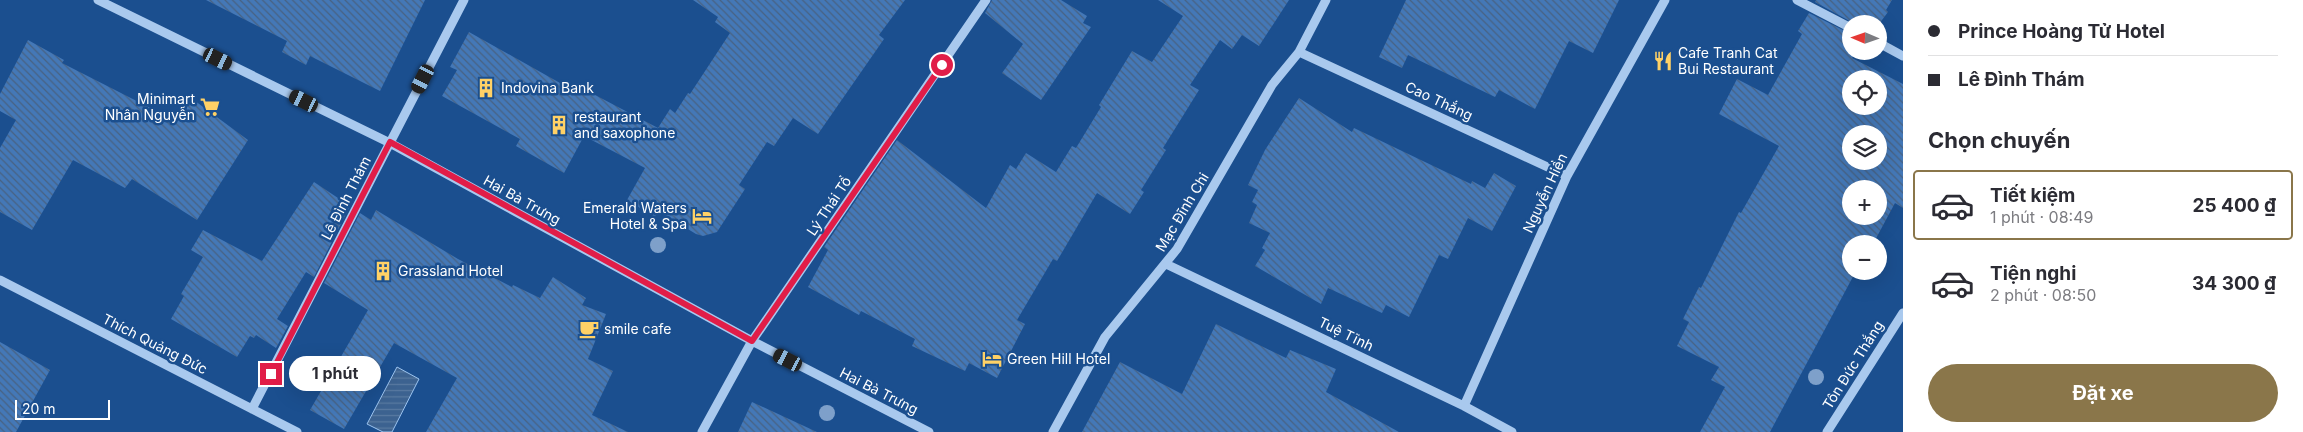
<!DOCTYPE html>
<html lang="vi">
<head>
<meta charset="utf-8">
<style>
	:root { --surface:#fff; --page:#f7f7f7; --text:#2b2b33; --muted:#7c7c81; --line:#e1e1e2; --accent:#8a764a }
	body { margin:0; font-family:Inter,sans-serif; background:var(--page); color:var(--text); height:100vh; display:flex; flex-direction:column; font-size:19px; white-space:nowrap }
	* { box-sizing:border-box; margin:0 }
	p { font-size:16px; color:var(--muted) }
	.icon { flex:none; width:28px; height:28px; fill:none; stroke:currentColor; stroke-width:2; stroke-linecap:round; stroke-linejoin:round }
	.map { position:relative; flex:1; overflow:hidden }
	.details { display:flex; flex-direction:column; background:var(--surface); width:400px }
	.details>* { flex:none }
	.guide { display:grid; align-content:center; height:110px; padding:0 25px; background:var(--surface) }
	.needle { width:32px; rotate:272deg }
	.buttons { position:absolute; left:1842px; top:15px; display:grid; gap:10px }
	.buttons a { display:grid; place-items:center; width:45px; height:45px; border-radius:50%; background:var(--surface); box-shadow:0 5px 20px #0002; font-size:25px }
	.scale { position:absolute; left:15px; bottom:12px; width:95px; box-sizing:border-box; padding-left:5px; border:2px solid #fff; border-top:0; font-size:14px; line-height:18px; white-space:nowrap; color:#fff; -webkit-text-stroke:4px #1b4f8f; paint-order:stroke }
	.end { position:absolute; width:22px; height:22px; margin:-11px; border:6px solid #e11d48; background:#fff; box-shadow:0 0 0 2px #fff }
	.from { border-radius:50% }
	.bubble { position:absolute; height:35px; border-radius:18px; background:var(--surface); box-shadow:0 5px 20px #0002; font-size:16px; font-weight:700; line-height:35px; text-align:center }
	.car { position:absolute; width:15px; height:30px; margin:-15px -8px; border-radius:6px; box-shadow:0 0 4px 1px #0007; background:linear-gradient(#222 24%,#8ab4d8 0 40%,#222 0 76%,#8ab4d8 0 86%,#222 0) }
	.guide b { display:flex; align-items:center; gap:18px; height:48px; font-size:19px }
	.guide b+b { border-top:1px solid var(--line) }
	.guide i { width:12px; height:12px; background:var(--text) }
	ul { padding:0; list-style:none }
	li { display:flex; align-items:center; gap:15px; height:70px; margin:0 10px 8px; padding:0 15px; border:2px solid transparent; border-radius:5px }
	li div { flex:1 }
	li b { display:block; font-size:19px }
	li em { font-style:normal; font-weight:700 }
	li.selected { border-color:var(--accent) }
	li>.icon { width:45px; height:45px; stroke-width:1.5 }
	h2 { padding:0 25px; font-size:22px; line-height:60px }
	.cta { display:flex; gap:10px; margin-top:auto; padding:10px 25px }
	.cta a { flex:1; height:58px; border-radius:30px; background:var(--accent); color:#fff; font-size:20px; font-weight:700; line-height:58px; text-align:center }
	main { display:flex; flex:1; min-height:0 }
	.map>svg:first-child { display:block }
	.water { fill:url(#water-rules); stroke:#9cc4f0 }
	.building { fill:url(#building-back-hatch); fill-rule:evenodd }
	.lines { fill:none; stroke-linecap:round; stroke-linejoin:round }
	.minor { stroke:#a9c9ee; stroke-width:9 }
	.tree { fill:#7ea0ca }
	.route { stroke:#e11d48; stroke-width:6 }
	.labels { text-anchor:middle; stroke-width:5; stroke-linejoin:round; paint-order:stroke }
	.poi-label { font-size:14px; fill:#fff; stroke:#1b4f8f; text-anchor:start }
	.street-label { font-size:14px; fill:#fff; stroke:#1b4f8f }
</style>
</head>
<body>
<main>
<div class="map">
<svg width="1903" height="432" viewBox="0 0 1903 432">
	<defs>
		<pattern id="water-rules" width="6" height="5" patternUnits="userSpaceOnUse" patternTransform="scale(1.25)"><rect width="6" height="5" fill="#3c6290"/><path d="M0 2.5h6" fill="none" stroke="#597aa1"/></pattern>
		<pattern id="building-back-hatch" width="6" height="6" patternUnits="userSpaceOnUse" patternTransform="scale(1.25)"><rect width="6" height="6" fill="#4478b7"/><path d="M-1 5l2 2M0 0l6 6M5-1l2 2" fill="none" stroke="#486282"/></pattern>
	</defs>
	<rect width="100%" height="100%" fill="#1b4f8f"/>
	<path class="water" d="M397,367L419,379L392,432H383L367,424Z"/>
	<path class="building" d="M206,0H425L380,91L310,56L306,65L282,52L287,41Z
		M693,0H905L879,35L884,39L818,134L793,118L774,146L767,142L739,185L745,189L717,232L703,236L696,234L658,211L655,217L627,200L645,168L584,136L564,173L516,146L520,139L442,96L457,70L450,67L469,32L576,92L578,86L658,128L670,109L675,113L688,93L690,94L730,33L715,22L718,17Z
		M992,0H1061L1087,16L1083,23L1091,27L1041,100L1002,73L1023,44L985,13Z
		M1158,0H1289L1259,46L1242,35L1232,49L1220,40L1190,85L1199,90L1163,148L1166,150L1141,190L1144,192L1130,214L1097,193L1057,261L1053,259L1017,320L1025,324L997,378L969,363L965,371L912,346L915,339L861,311L859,315L808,287L828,250L824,247L897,140L986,208L1010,165L1016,169L1026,153L1056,172L1072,146L1076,148L1101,107L1099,105L1132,51L1152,62L1183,16Z
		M1406,0H1619L1593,53L1569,41L1535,109L1499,90L1495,97L1408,55L1402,68L1379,57Z
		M1816,0H1892L1886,10L1888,12L1879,24H1855L1815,2Z
		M1809,13L1851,34V51H1857L1852,58L1903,84V208L1895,203L1873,244H1851V271H1856L1770,432H1700L1725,387L1711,380L1719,367L1677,346L1689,322L1683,319L1699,287L1701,288L1739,212L1741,213L1779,146L1719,114L1737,79L1768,95L1802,34L1798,31ZM1851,79H1879V106H1851ZM1851,134H1879V161H1851ZM1851,189H1879V216H1851Z
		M28,40L64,60L62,63L176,121L191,98L248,140L197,220L132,179L125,188L73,160L32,230L0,212V148L16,120L0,111V94Z
		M1299,98L1352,132L1354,128L1471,184L1472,181L1485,188L1494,173L1516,186L1492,231L1468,218L1448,259L1439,255L1409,317L1386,305L1382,313L1328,288L1321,304L1255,266L1265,250L1262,248L1270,233L1249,223L1257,205L1252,202L1258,190L1248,185L1265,150Z
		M314,182L350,206L314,277L306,272L277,319L288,326L276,348L256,335L254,338L250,336L237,357L171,319L184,296L181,294L203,257L191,250L203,230L262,261Z
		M376,210L458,259L512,287L513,285L540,298L553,277L586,298L582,305L606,314L588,359L613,371L592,415L628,432H426L457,378L394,343L344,429L310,410L368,310L324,283L360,213L371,220Z
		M1216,324L1286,358L1290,350L1336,369L1326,392L1399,432H1082L1120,362L1182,394Z
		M0,342L50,370L16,432H0Z
		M752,402L817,432H738Z"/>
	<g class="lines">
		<path class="minor" d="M98,0L390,143L752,341L929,432
			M1797,0L1851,28
			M1879,43L1903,56
			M1299,52L1567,176
			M1166,264L1464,406L1512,432
			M0,280L297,432
			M1464,406L1567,176L1665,0
			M252,409L464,0
			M702,432L752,341L986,0
			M1053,432L1105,337L1177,249L1272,85L1299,52L1326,0
			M1827,432L1903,313"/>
	</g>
	<g class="tree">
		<circle cx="658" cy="245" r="8"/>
		<circle cx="1816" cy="377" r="8"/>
		<circle cx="827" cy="413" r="8"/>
	</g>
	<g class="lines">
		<path class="route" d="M271,374L390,142L752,341L942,65"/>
	</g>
	<defs>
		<symbol id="restaurant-bare" viewBox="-9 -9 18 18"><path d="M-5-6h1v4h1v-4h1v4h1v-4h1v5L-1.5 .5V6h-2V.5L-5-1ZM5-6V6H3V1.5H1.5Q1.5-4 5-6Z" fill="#ffd166" stroke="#1b4f8f" stroke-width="2.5" paint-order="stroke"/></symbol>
		<symbol id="building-bare" viewBox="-9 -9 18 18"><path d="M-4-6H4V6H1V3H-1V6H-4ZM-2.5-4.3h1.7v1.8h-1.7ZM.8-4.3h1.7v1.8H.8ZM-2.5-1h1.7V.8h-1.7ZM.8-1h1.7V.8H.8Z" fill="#ffd166" stroke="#1b4f8f" stroke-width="2.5" paint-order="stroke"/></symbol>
		<symbol id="supermarket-bare" viewBox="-9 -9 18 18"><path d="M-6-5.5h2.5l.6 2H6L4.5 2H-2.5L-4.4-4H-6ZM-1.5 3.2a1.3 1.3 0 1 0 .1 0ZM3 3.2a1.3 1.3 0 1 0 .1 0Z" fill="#ffd166" stroke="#1b4f8f" stroke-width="2.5" paint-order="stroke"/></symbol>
		<symbol id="hotel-bare" viewBox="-9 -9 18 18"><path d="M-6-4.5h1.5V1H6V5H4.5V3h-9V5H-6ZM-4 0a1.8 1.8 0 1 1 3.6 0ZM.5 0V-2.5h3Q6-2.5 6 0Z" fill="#ffd166" stroke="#1b4f8f" stroke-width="2.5" paint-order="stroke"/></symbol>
		<symbol id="cafe-bare" viewBox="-9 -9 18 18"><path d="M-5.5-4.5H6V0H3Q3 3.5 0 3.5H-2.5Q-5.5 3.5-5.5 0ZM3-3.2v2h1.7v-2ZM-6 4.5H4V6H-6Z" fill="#ffd166" stroke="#1b4f8f" stroke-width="2.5" paint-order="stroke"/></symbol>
	</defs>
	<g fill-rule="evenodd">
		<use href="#restaurant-bare" x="1649" y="47" width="28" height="28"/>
		<use href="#building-bare" x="472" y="74" width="28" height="28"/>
		<use href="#supermarket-bare" x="196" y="93" width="28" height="28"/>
		<use href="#building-bare" x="545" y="111" width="28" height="28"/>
		<use href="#hotel-bare" x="688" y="202" width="28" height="28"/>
		<use href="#building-bare" x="369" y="257" width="28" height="28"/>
		<use href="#cafe-bare" x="575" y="315" width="28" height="28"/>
		<use href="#hotel-bare" x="978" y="345" width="28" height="28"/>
	</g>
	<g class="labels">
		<g class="poi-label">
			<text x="1678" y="58">Cafe Tranh Cat<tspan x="1678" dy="16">Bui Restaurant</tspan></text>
			<text x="501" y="93">Indovina Bank</text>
			<text x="195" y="104" text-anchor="end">Minimart<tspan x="195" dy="16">Nhân Nguyễn</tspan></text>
			<text x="574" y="122">restaurant<tspan x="574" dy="16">and saxophone</tspan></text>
			<text x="687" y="213" text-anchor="end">Emerald Waters<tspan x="687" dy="16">Hotel &amp; Spa</tspan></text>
			<text x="398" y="276">Grassland Hotel</text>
			<text x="604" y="334">smile cafe</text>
			<text x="1007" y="364">Green Hill Hotel</text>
		</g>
		<g class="street-label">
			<text transform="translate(1439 101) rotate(25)" y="5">Cao Thắng</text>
			<text transform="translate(1545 193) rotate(-65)" y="5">Nguyễn Hiền</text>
			<text transform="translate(346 198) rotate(-63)" y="5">Lê Đình Thám</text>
			<text transform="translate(522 200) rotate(29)" y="5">Hai Bà Trưng</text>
			<text transform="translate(829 206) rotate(-56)" y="5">Lý Thái Tổ</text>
			<text transform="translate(1182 212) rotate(-59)" y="5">Mạc Đĩnh Chi</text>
			<text transform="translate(1346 334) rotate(26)" y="5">Tuệ Tĩnh</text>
			<text transform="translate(155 344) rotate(27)" y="5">Thích Quảng Đức</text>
			<text transform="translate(1853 365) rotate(-58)" y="5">Tôn Đức Thắng</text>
			<text transform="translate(879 391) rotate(27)" y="5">Hai Bà Trưng</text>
		</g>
	</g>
</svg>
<div class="buttons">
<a><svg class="needle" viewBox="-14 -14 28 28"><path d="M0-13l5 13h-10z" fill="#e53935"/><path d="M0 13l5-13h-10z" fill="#7c7c81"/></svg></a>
<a><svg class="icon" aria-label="locate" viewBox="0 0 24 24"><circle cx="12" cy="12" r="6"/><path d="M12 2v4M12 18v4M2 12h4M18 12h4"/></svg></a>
<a><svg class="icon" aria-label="layers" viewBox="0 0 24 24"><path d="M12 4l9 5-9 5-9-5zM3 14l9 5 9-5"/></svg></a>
<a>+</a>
<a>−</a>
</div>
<div class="scale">20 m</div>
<i class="end from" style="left:942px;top:65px"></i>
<i class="end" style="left:271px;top:374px"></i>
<div class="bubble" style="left:289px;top:356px;width:92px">1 phút</div>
<i class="car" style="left:218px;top:59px;rotate:116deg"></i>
<i class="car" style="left:423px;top:79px;rotate:207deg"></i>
<i class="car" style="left:304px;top:101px;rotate:296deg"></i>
<i class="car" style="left:788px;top:360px;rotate:297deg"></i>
</div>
<section class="details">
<div class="guide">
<b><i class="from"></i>Prince Hoàng Tử Hotel</b>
<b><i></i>Lê Đình Thám</b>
</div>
<h2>Chọn chuyến</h2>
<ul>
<li class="selected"><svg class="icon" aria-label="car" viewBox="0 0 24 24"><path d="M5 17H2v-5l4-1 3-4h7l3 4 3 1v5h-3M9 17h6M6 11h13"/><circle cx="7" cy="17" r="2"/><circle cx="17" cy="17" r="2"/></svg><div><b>Tiết kiệm</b><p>1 phút · 08:49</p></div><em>25 400 ₫</em></li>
<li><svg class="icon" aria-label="car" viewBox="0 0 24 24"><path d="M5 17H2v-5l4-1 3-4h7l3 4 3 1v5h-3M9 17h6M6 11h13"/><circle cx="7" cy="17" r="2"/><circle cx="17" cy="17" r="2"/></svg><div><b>Tiện nghi</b><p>2 phút · 08:50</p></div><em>34 300 ₫</em></li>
</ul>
<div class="cta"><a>Đặt xe</a></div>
</section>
</main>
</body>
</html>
